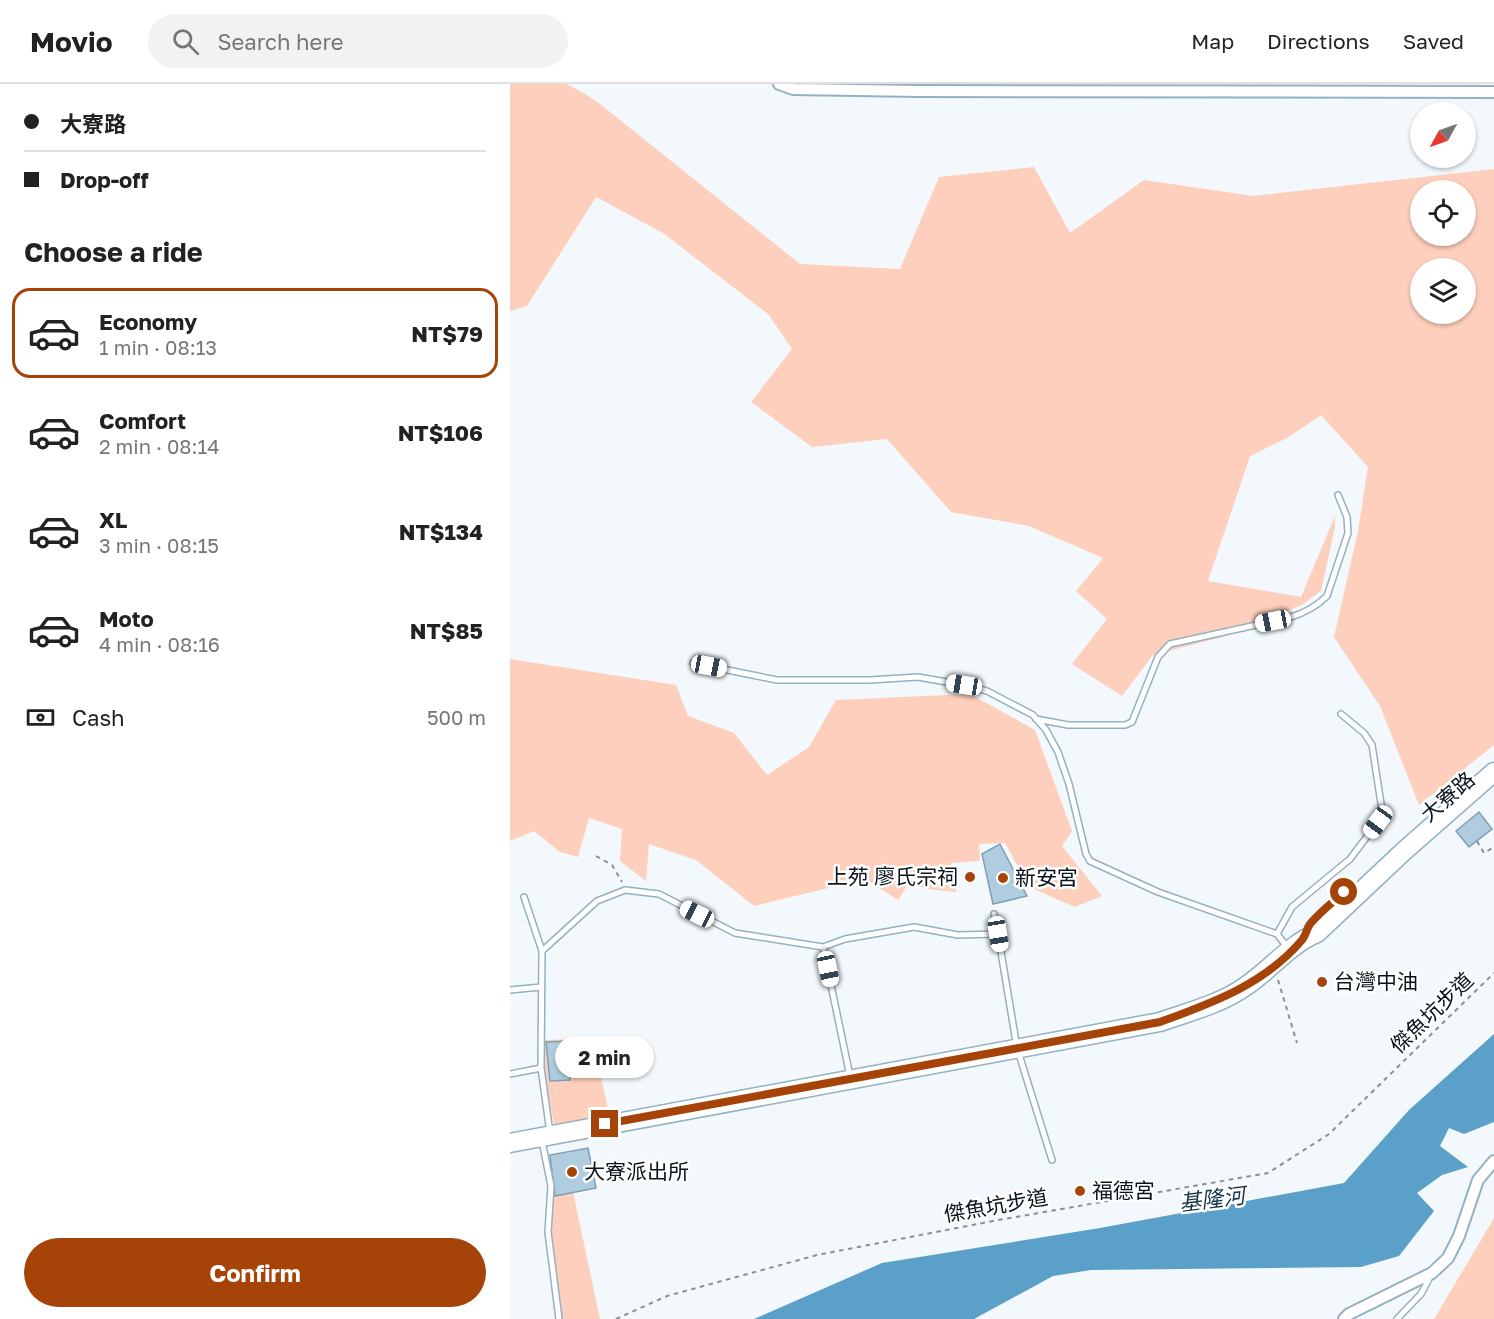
<!DOCTYPE html>
<html lang="en">
<head>
<meta charset="utf-8">
<style>
	:root { --surface:#fff; --page:#f2f2f2; --text:#222; --muted:#767676; --line:#e0e0e0; --accent:#a64309 }
	body { margin:0; font-family:"Golos Text","Noto Sans TC",sans-serif; background:var(--page); color:var(--text); height:100vh; display:flex; flex-direction:column; font-size:22px; white-space:nowrap }
	* { box-sizing:border-box; margin:0 }
	p { font-size:20px; color:var(--muted) }
	.icon { flex:none; width:33px; height:33px; fill:none; stroke:currentColor; stroke-width:2; stroke-linecap:round; stroke-linejoin:round }
	.map { position:relative; flex:1; overflow:hidden }
	.side { display:flex; flex-direction:column; background:var(--surface); width:510px }
	.side>* { flex:none }
	.top-card { display:grid; align-content:center; height:132px; padding:0 24px; background:var(--surface) }
	.needle { width:39px; rotate:230deg }
	.controls { position:absolute; left:900px; top:18px; display:grid; gap:12px }
	.controls a { display:grid; place-items:center; width:66px; height:66px; border-radius:50%; background:var(--surface); box-shadow:0 2px 4px #0004; font-size:30px }
	.end { position:absolute; width:27px; height:27px; margin:-14px; border:8px solid #a64309; background:#fff; box-shadow:0 0 0 3px #fff }
	.from { border-radius:50% }
	.bubble { position:absolute; height:42px; border-radius:21px; background:var(--surface); box-shadow:0 2px 4px #0004; font-size:20px; font-weight:700; line-height:42px; text-align:center }
	.car { position:absolute; width:18px; height:36px; margin:-18px -9px; border-radius:8px; box-shadow:0 0 4px 2px #0007; background:linear-gradient(#fff 24%,#345 0 40%,#fff 0 76%,#345 0 86%,#fff 0) }
	.top-card b { display:flex; align-items:center; gap:21px; height:57px; font-size:22px }
	.top-card b+b { border-top:2px solid var(--line) }
	.top-card i { width:15px; height:15px; background:var(--text) }
	ul { padding:0; list-style:none }
	li { display:flex; align-items:center; gap:18px; height:90px; margin:0 12px 9px; padding:0 12px; border:3px solid transparent; border-radius:18px }
	li div { flex:1 }
	li b { display:block; font-size:22px }
	li em { font-style:normal; font-weight:700 }
	li.selected { border-color:var(--accent) }
	li>.icon { width:54px; height:54px; stroke-width:1.5 }
	h2 { padding:0 24px; font-size:27px; line-height:72px }
	.pay { display:flex; align-items:center; gap:15px; height:66px; padding:0 24px; font-size:22px }
	.pay p { margin-inline-start:auto }
	.button { display:flex; gap:12px; margin-top:auto; padding:12px 24px }
	.button a { flex:1; height:69px; border-radius:36px; background:var(--accent); color:#fff; font-size:24px; font-weight:700; line-height:69px; text-align:center }
	header { display:flex; align-items:center; gap:36px; box-sizing:border-box; height:84px; padding:0 30px; background:var(--surface); border-bottom:2px solid var(--line) }
	header strong { font-size:28px }
	nav { display:flex; gap:33px; margin-inline-start:auto; font-size:21px }
	.search { width:420px; height:54px; background:var(--page); display:flex; align-items:center; gap:15px; box-sizing:border-box; padding:0 21px; border-radius:33px; color:var(--muted); font-size:22px }
	main { display:flex; flex:1; min-height:0 }
	.map>svg:first-child { display:block }
	.green { fill:#fdcfbc; fill-rule:evenodd }
	.water { fill:#5aa0c8 }
	.building { fill:#afcddf; stroke:#829fb0; stroke-width:1.5 }
	.lines { fill:none; stroke-linecap:round; stroke-linejoin:round }
	.service-casing { stroke:#94b1c2; stroke-width:8 }
	.minor-casing { stroke:#94b1c2; stroke-width:14 }
	.primary-casing { stroke:#94b1c2; stroke-width:21 }
	.path { stroke:#889196; stroke-width:2; stroke-dasharray:4.5 4.5; stroke-linecap:butt }
	.service { stroke:#fff; stroke-width:5 }
	.minor { stroke:#fff; stroke-width:10 }
	.primary { stroke:#fff; stroke-width:18 }
	.route { stroke:#a64309; stroke-width:8 }
	.poi-dot { fill:#a64309; stroke:#fff; stroke-width:2 }
	.labels { text-anchor:middle; stroke-width:5; stroke-linejoin:round; paint-order:stroke }
	.street-label { font-size:21px; fill:#09141a; stroke:#fff }
	.poi-label { font-size:21px; fill:#09141a; stroke:#fff; text-anchor:start }
	.water-label { font-size:22px; font-style:italic; fill:#173749; stroke:#fff }
</style>
</head>
<body>
<header>
<strong>Movio</strong>
<div class="search"><svg class="icon" aria-label="search" viewBox="0 0 24 24"><circle cx="10" cy="10" r="6"/><path d="M15 15l6 6"/></svg>Search here</div>
<nav><a>Map</a><a>Directions</a><a>Saved</a></nav>
</header>
<main>
<section class="side">
<div class="top-card">
<b><i class="from"></i>大寮路</b>
<b><i></i>Drop-off</b>
</div>
<h2>Choose a ride</h2>
<ul>
<li class="selected"><svg class="icon" aria-label="car" viewBox="0 0 24 24"><path d="M5 17H2v-5l4-1 3-4h7l3 4 3 1v5h-3M9 17h6M6 11h13"/><circle cx="7" cy="17" r="2"/><circle cx="17" cy="17" r="2"/></svg><div><b>Economy</b><p>1 min · 08:13</p></div><em>NT$79</em></li>
<li><svg class="icon" aria-label="car" viewBox="0 0 24 24"><path d="M5 17H2v-5l4-1 3-4h7l3 4 3 1v5h-3M9 17h6M6 11h13"/><circle cx="7" cy="17" r="2"/><circle cx="17" cy="17" r="2"/></svg><div><b>Comfort</b><p>2 min · 08:14</p></div><em>NT$106</em></li>
<li><svg class="icon" aria-label="car" viewBox="0 0 24 24"><path d="M5 17H2v-5l4-1 3-4h7l3 4 3 1v5h-3M9 17h6M6 11h13"/><circle cx="7" cy="17" r="2"/><circle cx="17" cy="17" r="2"/></svg><div><b>XL</b><p>3 min · 08:15</p></div><em>NT$134</em></li>
<li><svg class="icon" aria-label="car" viewBox="0 0 24 24"><path d="M5 17H2v-5l4-1 3-4h7l3 4 3 1v5h-3M9 17h6M6 11h13"/><circle cx="7" cy="17" r="2"/><circle cx="17" cy="17" r="2"/></svg><div><b>Moto</b><p>4 min · 08:16</p></div><em>NT$85</em></li>
</ul>
<div class="pay"><svg class="icon" aria-label="cash" viewBox="0 0 24 24"><path d="M3 7h18v10H3z"/><circle cx="12" cy="12" r="2"/></svg>Cash<p>500 m</p></div>
<div class="button"><a>Confirm</a></div>
</section>
<div class="map">
<svg width="984" height="1235" viewBox="0 0 984 1235">
	<rect width="100%" height="100%" fill="#f2f8fc"/>
	<path class="green" d="M0,0H57L85,16L290,180L390,185L429,93L524,83L560,149L634,96L743,112L984,85V661L909,721L870,622L824,553L848,447L858,383L811,331L777,354L740,372L698,497L791,513L825,432V443L811,507L792,521L712,553L643,571L612,612L562,580L597,535L566,507L593,474L519,442L441,428L377,355L302,363L241,318L282,265L258,230L153,149L86,113L17,222L0,227ZM910,106H956V152H910ZM910,184H956V230H910Z
		M0,575L166,601L178,632L224,649L257,691L299,663L326,616L460,610L525,646L562,747L552,762L592,812L565,823L519,803L495,759L469,760L470,777L441,779L446,808L417,805L399,798L388,816L355,795L244,822L186,776L139,760L136,797L110,777L112,745L79,734L68,773L50,768L24,747L0,757Z
		M68,955L91,993L101,1039L45,1046L35,992V956Z
		M63,1108L90,1235H52L38,1148L45,1112Z
		M984,1134V1235H924Z"/>
	<path class="water" d="M984,950V1038L954,1050L939,1044L930,1062L958,1083L932,1091L907,1109L924,1127L889,1172L851,1183L581,1186L543,1192L464,1235H244L372,1179L590,1144L834,1099L899,1026Z"/>
	<path class="building" d="M969,728L982,745L959,763L946,747Z
		M490,760L517,812L483,820L472,770Z
		M59,957L60,996L40,997L36,958Z
		M78,1064L86,1104L45,1112L40,1071Z"/>
	<g class="lines">
		<defs>
			<path id="service" d="M183,579L267,596H359L408,593L454,601L477,607L523,631L536,646L548,668L559,700L576,770L580,777L648,808L767,850L777,863
				M526,635L558,641H615L622,638L648,573L660,560L778,534C792,530 806,523 817,512L838,449L837,433L828,411
				M14,813L32,867L31,984L40,1049
				M488,850L507,964L542,1076
				M767,850L782,823L840,775L868,738L872,726L862,661L854,649L831,630
				M32,867L87,817L115,806L149,810L225,849L313,863
				M0,906L31,903
				M0,990L31,984
				M340,992L313,863L335,855L404,843L448,851L488,850L484,830
				M32,1057L41,1102L38,1148L49,1235
				M887,1235L911,1210L921,1191"/>
			<path id="minor" d="M269,0L283,5L408,7L984,8
				M834,1235L839,1230L922,1189L938,1174L949,1152L968,1096L984,1077"/>
			<path id="primary" d="M0,1059L650,938C678,928 711,920 736,902C760,886 780,860 807,849L894,767L984,688"/>
		</defs>
		<use href="#service" class="service-casing"/>
		<use href="#minor" class="minor-casing"/>
		<use href="#primary" class="primary-casing"/>
		<path class="path" d="M967,757L974,769L984,763
			M86,772L102,781L112,798
			M768,896L787,959
			M106,1235L157,1212L307,1171L483,1137L758,1089L819,1050L984,889"/>
		<use href="#service" class="service"/>
		<use href="#minor" class="minor"/>
		<use href="#primary" class="primary"/>
	</g>
	<g class="lines">
		<path class="route" d="M95,1040L650,938C702,919 755,900 792,856C796,851 797,844 800,840C810,828 823,818 834,808"/>
	</g>
	<g class="poi-dot">
		<circle cx="460" cy="793" r="6"/>
		<circle cx="493" cy="794" r="6"/>
		<circle cx="812" cy="898" r="6"/>
		<circle cx="62" cy="1088" r="6"/>
		<circle cx="570" cy="1107" r="6"/>
	</g>
	<g class="labels">
		<g class="street-label">
			<text transform="translate(938 713) rotate(-41)" y="7">大寮路</text>
			<text transform="translate(922 929) rotate(-44)" y="7">傑魚坑步道</text>
			<text transform="translate(486 1122) rotate(-10)" y="7">傑魚坑步道</text>
		</g>
		<g class="poi-label">
			<text x="448" y="800" text-anchor="end">上苑 廖氏宗祠</text>
			<text x="505" y="801">新安宮</text>
			<text x="824" y="905">台灣中油</text>
			<text x="74" y="1095">大寮派出所</text>
			<text x="582" y="1114">福德宮</text>
		</g>
		<g class="water-label">
			<text transform="translate(702 1115) rotate(-7)" y="8">基隆河</text>
		</g>
	</g>
</svg>
<div class="controls">
<a><svg class="needle" viewBox="-14 -14 28 28"><path d="M0-13l5 13h-10z" fill="#e53935"/><path d="M0 13l5-13h-10z" fill="#767676"/></svg></a>
<a><svg class="icon" aria-label="locate" viewBox="0 0 24 24"><circle cx="12" cy="12" r="6"/><path d="M12 2v4M12 18v4M2 12h4M18 12h4"/></svg></a>
<a><svg class="icon" aria-label="layers" viewBox="0 0 24 24"><path d="M12 4l9 5-9 5-9-5zM3 14l9 5 9-5"/></svg></a>
</div>
<i class="end from" style="left:834px;top:808px"></i>
<i class="end" style="left:95px;top:1040px"></i>
<div class="bubble" style="left:45px;top:952px;width:99px">2 min</div>
<i class="car" style="left:763px;top:537px;rotate:259deg"></i>
<i class="car" style="left:199px;top:582px;rotate:101deg"></i>
<i class="car" style="left:454px;top:601px;rotate:279deg"></i>
<i class="car" style="left:868px;top:738px;rotate:216deg"></i>
<i class="car" style="left:187px;top:830px;rotate:297deg"></i>
<i class="car" style="left:488px;top:850px;rotate:171deg"></i>
<i class="car" style="left:318px;top:885px;rotate:168deg"></i>
</div>
</main>
</body>
</html>
